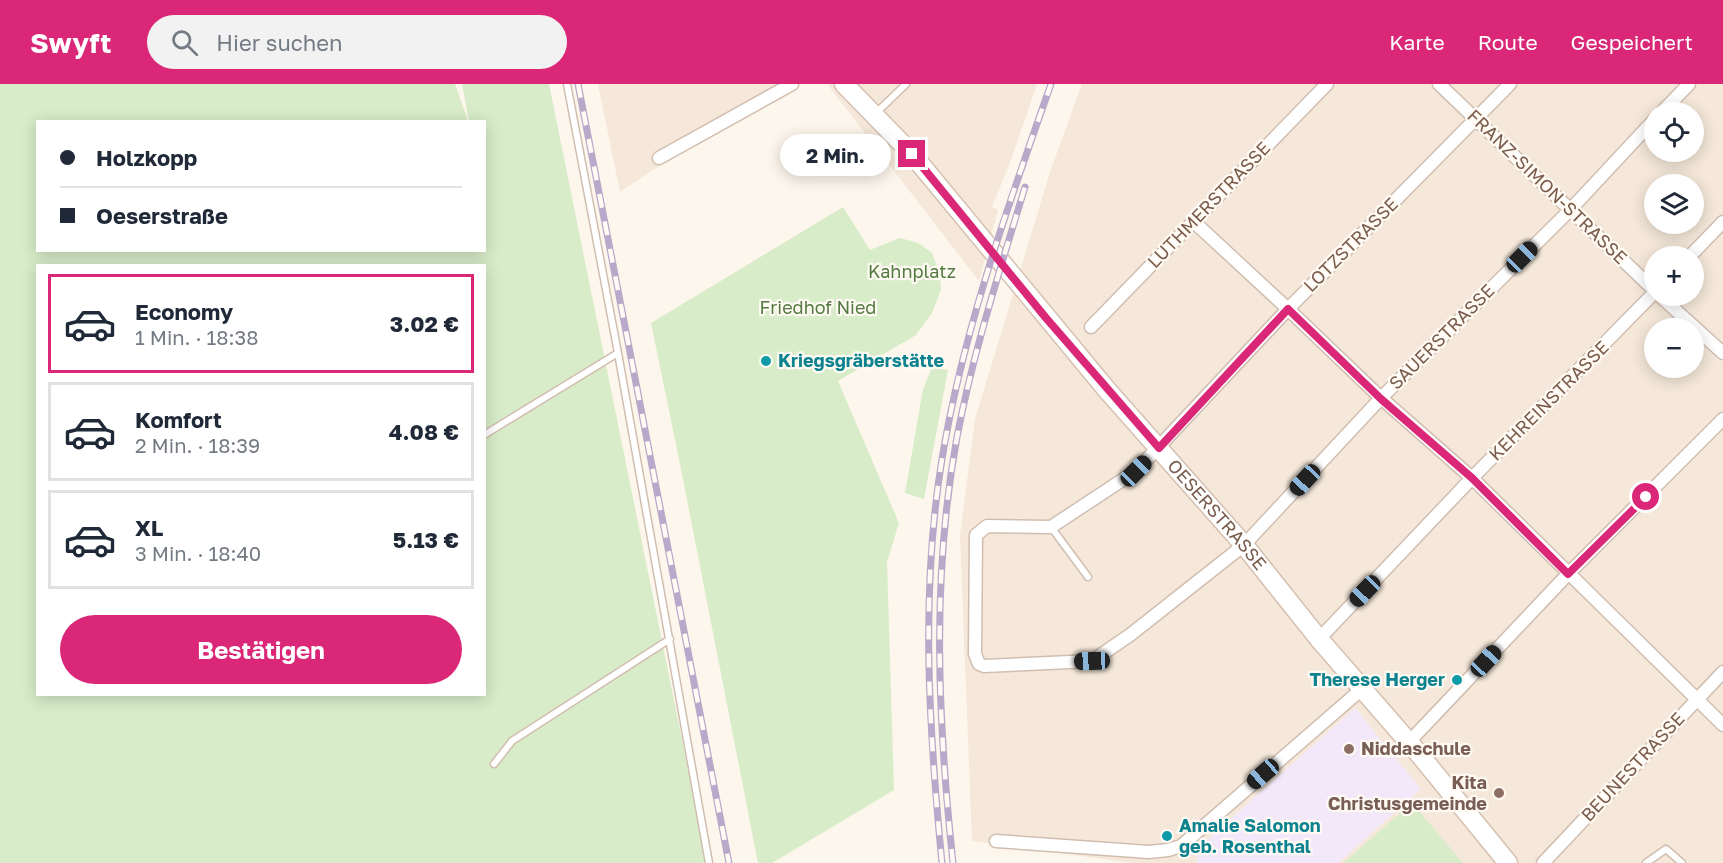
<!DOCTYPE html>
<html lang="de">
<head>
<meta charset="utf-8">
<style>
	:root { --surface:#fff; --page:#f2f2f3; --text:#1f2937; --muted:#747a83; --line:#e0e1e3; --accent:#db2777 }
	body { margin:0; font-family:"Golos Text",sans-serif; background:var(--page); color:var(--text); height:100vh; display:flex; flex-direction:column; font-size:22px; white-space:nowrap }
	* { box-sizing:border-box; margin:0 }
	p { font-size:20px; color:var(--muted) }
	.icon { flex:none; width:33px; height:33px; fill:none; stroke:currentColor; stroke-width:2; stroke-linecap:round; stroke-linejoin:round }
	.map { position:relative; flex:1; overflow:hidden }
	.side { position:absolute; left:36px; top:180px; width:450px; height:432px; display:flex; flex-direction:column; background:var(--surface); border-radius:0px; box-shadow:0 3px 15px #0003 }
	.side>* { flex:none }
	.top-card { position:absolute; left:36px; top:36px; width:450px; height:132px; border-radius:0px; box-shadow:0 3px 15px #0003; display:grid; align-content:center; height:132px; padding:0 24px; background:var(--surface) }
	.buttons { position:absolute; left:1644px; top:18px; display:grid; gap:12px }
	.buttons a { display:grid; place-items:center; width:60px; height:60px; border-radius:50%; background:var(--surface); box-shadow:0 3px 15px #0003; font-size:30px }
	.end { position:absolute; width:27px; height:27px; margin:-14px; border:8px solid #db2777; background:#fff; box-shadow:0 0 0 3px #fff }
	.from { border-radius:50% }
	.bubble { position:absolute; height:42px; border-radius:21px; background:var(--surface); box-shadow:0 3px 15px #0003; font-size:20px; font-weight:700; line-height:42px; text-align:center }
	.car { position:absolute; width:18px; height:36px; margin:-18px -9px; border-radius:8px; box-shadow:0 0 4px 2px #0007; background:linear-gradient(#222 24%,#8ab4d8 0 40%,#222 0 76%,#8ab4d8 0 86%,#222 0) }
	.top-card b { display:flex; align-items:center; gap:21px; height:57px; font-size:22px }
	.top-card b+b { border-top:2px solid var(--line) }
	.top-card i { width:15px; height:15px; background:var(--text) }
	ul { padding:10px 0 0; list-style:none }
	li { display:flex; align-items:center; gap:18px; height:99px; margin:0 12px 9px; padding:0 12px; border:3px solid var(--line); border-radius:0px }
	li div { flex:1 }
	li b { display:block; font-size:22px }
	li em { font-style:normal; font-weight:700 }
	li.selected { border-color:var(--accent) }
	li>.icon { width:54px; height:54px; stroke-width:1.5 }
	.primary-button { display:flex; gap:12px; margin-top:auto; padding:12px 24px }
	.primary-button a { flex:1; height:69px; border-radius:36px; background:var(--accent); color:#fff; font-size:24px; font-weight:700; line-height:69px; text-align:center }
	header { display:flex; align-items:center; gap:36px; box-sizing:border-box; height:84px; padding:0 30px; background:var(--accent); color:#fff }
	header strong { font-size:28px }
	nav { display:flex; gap:33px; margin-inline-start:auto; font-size:21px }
	.search { width:420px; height:54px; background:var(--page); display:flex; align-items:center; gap:15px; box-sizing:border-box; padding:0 21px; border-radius:33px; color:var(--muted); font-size:22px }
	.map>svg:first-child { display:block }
	.residential { fill:#f5e8da; fill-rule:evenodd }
	.education { fill:#f3e8fa }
	.green { fill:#d8ecc9; fill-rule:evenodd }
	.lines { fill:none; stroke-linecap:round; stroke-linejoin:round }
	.lane-casing { stroke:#d1beb0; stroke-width:9 }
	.street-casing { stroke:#d1beb0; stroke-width:15 }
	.secondary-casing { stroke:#d6c0b0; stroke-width:21 }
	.lane { stroke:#fff; stroke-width:6 }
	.street { stroke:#fff; stroke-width:12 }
	.secondary { stroke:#fff; stroke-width:18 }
	.rail-casing { stroke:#b9a8c9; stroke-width:7 }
	.rail { stroke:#fffaf3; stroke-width:4.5; stroke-dasharray:14; stroke-linecap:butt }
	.route { stroke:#db2777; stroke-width:8 }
	.culture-dot { fill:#0f9aa8; stroke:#fffaf3; stroke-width:2 }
	.education-dot { fill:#8d6e63; stroke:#fffaf3; stroke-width:2 }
	.labels { text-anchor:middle; stroke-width:4.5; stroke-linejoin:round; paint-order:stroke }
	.street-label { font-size:18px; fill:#7a5c4d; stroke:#fffaf3 }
	.park-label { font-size:18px; fill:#537a41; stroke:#fffaf3 }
	.culture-label { font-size:18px; font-weight:bold; fill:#0d838f; stroke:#fffaf3; text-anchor:start }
	.education-label { font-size:18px; font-weight:bold; fill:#785e54; stroke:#fffaf3; text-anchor:start }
</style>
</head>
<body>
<header>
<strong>Swyft</strong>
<div class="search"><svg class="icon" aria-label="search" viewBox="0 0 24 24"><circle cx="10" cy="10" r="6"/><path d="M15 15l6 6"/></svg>Hier suchen</div>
<nav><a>Karte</a><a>Route</a><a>Gespeichert</a></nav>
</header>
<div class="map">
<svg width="1723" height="779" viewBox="0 0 1723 779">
	<rect width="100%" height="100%" fill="#fdf6ec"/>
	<path class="residential" d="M598,0H782L620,108Z
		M827,0H1037L1011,76L992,123L998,126L979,197Z
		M1082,0H1723V779H1132L972,757L960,451L975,335L1051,85ZM1654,28H1694V68H1654ZM1654,100H1694V140H1654ZM1654,172H1694V212H1654ZM1654,244H1694V284H1654Z"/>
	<path class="education" d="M1355,624L1421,705L1338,779H1196L1199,763Z"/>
	<path class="green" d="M0,0H455L468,37L38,38V166H484V38L469,37L462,0H549L707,779H0ZM38,182H484V610H38Z
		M843,123L870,166L900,154L918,159L932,169L940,190L941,206L932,229L916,251L838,297L899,439L887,478L894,706L772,779H758L681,385L651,239Z
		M932,283L948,286L924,415L905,409L923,305Z
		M1412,719L1463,779H1343Z"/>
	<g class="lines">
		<defs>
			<path id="lane" d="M567,0L618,269L709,779
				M875,30L906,0
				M484,351L618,269
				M1051,443L1088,493
				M494,680L512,657L670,555
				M1646,779L1666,765L1682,779"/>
			<path id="street" d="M1439,0L1654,206
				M1510,0L1288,225L1136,387L1051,443L987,442L976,451L975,570L979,580L984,582L1092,577L1130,551L1244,461L1381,314L1570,126L1654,36
				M1662,28L1689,0
				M659,74L792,0
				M1193,137L1288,225L1381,314L1472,394L1723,641
				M1690,172L1723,138
				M1660,212L1723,269
				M1091,243L1327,0
				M1319,555L1472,394L1654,209
				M1409,658L1568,490L1723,335
				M996,757L1149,768L1168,766L1181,762L1363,604
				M1543,779L1723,588"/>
			<g id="secondary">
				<path id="s1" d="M844,0L912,70L1107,306L1244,461L1319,555L1419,670L1508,779"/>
			</g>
		</defs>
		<use href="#lane" class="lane-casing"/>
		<use href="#street" class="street-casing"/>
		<use href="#secondary" class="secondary-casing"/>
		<use href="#lane" class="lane"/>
		<use href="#street" class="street"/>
		<use href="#secondary" class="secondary"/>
		<defs>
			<path id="rail" d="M578,0L729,779
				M942,779C929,645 920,509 942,375C963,247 1008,122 1051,0
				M953,779C938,637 931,495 957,353C973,268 1000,186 1025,103"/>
		</defs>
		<use href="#rail" class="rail-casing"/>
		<use href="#rail" class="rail"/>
	</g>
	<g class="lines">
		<path class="route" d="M912,70L1046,234L1159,364L1288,225L1381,315L1472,394L1568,490L1646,413"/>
	</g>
	<g class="culture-dot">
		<circle cx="766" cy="277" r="6"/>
		<circle cx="1457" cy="596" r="6"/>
		<circle cx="1167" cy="752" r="6"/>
	</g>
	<g class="education-dot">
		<circle cx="1349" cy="665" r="6"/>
		<circle cx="1499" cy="709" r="6"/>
	</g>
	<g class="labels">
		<g class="street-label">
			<text transform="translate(1547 103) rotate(44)" y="6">FRANZ-SIMON-STRASSE</text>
			<text transform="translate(1209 121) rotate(-46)" y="6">LUTHMERSTRASSE</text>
			<text transform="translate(1351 161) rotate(-45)" y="6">LOTZSTRASSE</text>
			<text transform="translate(1442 253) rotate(-45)" y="6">SAUERSTRASSE</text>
			<text transform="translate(1549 317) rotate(-45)" y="6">KEHREINSTRASSE</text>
			<text dy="6" stroke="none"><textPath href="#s1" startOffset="570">OESERSTRASSE</textPath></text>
			<text transform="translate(1633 683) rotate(-47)" y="6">BEUNESTRASSE</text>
		</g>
		<g class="park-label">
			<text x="912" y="194">Kahnplatz</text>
			<text x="818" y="230">Friedhof Nied</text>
		</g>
		<g class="culture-label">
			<text x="778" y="283">Kriegsgräberstätte</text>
			<text x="1445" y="602" text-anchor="end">Therese Herger</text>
			<text x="1179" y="748">Amalie Salomon<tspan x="1179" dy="21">geb. Rosenthal</tspan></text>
		</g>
		<g class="education-label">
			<text x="1361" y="671">Niddaschule</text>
			<text x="1487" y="705" text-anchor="end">Kita<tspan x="1487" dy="21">Christusgemeinde</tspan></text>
		</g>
	</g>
</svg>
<div class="buttons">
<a><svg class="icon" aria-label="locate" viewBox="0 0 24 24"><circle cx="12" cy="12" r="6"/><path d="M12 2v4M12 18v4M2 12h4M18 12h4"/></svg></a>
<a><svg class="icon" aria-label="layers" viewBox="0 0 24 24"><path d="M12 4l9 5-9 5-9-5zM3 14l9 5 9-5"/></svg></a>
<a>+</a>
<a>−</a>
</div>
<i class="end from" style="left:1646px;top:413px"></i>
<i class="end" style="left:912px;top:70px"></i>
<div class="bubble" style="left:780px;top:50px;width:111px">2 Min.</div>
<i class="car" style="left:1522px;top:173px;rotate:45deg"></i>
<i class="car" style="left:1136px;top:387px;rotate:45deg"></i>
<i class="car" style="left:1305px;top:396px;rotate:223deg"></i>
<i class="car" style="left:1365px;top:507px;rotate:224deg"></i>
<i class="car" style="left:1092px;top:577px;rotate:268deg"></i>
<i class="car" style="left:1486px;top:577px;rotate:43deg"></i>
<i class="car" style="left:1263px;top:690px;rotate:229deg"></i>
<div class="top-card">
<b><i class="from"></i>Holzkopp</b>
<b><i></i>Oeserstraße</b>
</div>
<section class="side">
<ul>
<li class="selected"><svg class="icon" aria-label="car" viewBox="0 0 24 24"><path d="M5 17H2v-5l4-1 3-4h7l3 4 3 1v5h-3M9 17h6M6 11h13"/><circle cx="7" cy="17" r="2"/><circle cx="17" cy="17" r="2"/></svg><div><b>Economy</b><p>1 Min. · 18:38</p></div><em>3.02 €</em></li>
<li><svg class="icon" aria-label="car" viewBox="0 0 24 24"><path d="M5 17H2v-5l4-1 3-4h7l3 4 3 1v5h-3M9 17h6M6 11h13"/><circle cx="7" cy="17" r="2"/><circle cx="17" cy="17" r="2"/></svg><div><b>Komfort</b><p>2 Min. · 18:39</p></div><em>4.08 €</em></li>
<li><svg class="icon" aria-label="car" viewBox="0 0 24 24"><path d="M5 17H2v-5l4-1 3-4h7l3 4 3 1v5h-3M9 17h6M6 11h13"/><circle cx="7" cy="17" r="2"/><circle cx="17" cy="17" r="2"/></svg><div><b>XL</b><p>3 Min. · 18:40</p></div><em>5.13 €</em></li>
</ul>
<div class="primary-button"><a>Bestätigen</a></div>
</section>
</div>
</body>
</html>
